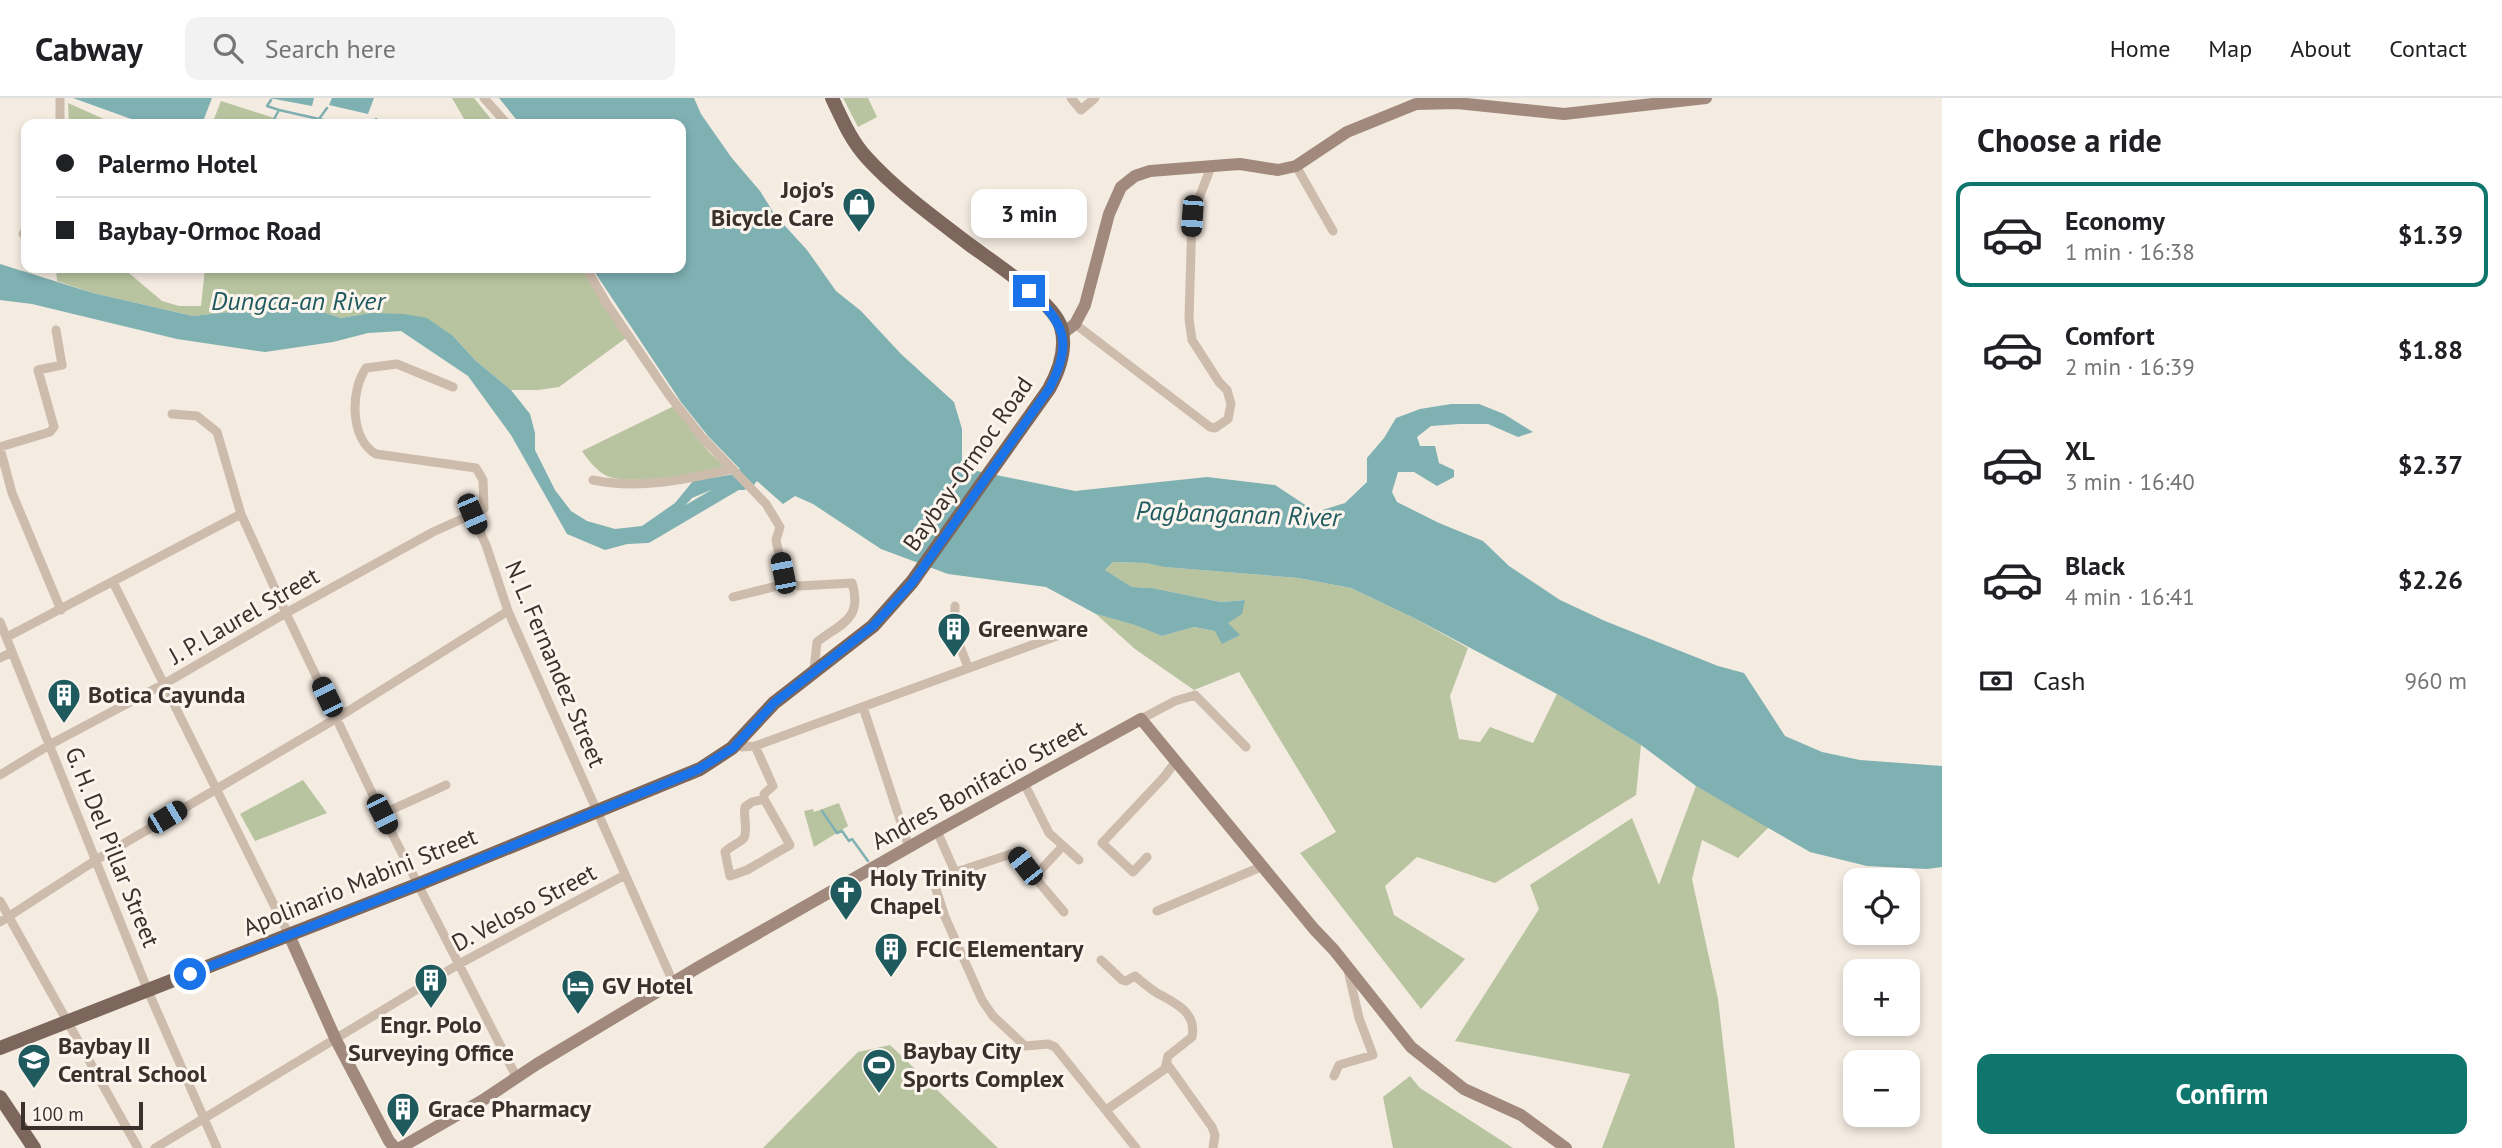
<!DOCTYPE html>
<html lang="en">
<head>
<meta charset="utf-8">
<style>
	:root { --surface:#fff; --page:#f2f2f2; --text:#202124; --muted:#757577; --line:#e0e0e0; --accent:#0f766e }
	body { margin:0; font-family:"PT Sans",sans-serif; background:var(--page); color:var(--text); height:100vh; display:flex; flex-direction:column; font-size:26px; white-space:nowrap }
	* { box-sizing:border-box; margin:0 }
	p { font-size:23px; color:var(--muted) }
	.icon { flex:none; width:38px; height:38px; fill:none; stroke:currentColor; stroke-width:2; stroke-linecap:round; stroke-linejoin:round }
	.map { position:relative; flex:1; overflow:hidden }
	.panel { display:flex; flex-direction:column; background:var(--surface); width:560px }
	.panel>* { flex:none }
	.top-card { position:absolute; left:21px; top:21px; width:665px; height:154px; border-radius:14px; box-shadow:0 4px 10px #0003; display:grid; align-content:center; height:154px; padding:0 35px; background:var(--surface) }
	.tools { position:absolute; left:1843px; top:770px; display:grid; gap:14px }
	.tools a { display:grid; place-items:center; width:77px; height:77px; border-radius:14px; background:var(--surface); box-shadow:0 4px 10px #0003; font-size:35px }
	.scale { position:absolute; left:21px; bottom:18px; width:122px; box-sizing:border-box; padding-left:7px; border:4px solid #3b302b; border-top:0; font-size:19px; line-height:24px; white-space:nowrap; color:#3b302b; -webkit-text-stroke:5px #fbf5ee; paint-order:stroke }
	.end { position:absolute; width:32px; height:32px; margin:-16px; border:9px solid #1a73e8; background:#fff; box-shadow:0 0 0 4px #fff }
	.from { border-radius:50% }
	.bubble { position:absolute; height:49px; border-radius:14px; background:var(--surface); box-shadow:0 4px 10px #0003; font-size:23px; font-weight:700; line-height:49px; text-align:center }
	.car { position:absolute; width:21px; height:42px; margin:-21px -10px; border-radius:9px; box-shadow:0 0 5px 2px #0007; background:linear-gradient(#222 24%,#8ab4d8 0 40%,#222 0 76%,#8ab4d8 0 86%,#222 0) }
	.top-card b { display:flex; align-items:center; gap:24px; height:66px; font-size:26px }
	.top-card b+b { border-top:2px solid var(--line) }
	.top-card i { width:18px; height:18px; background:var(--text) }
	ul { padding:0; list-style:none }
	li { display:flex; align-items:center; gap:21px; height:105px; margin:0 14px 10px; padding:0 21px; border:4px solid transparent; border-radius:14px }
	li div { flex:1 }
	li b { display:block; font-size:26px }
	li em { font-style:normal; font-weight:700 }
	li.active { border-color:var(--accent) }
	li>.icon { width:63px; height:63px; stroke-width:1.5 }
	h2 { padding:0 35px; font-size:32px; line-height:84px }
	.pay { display:flex; align-items:center; gap:18px; height:77px; padding:0 35px; font-size:26px }
	.pay p { margin-inline-start:auto }
	.primary-button { display:flex; gap:14px; margin-top:auto; padding:14px 35px }
	.primary-button a { flex:1; height:80px; border-radius:14px; background:var(--accent); color:#fff; font-size:28px; font-weight:700; line-height:80px; text-align:center }
	header { display:flex; align-items:center; gap:42px; box-sizing:border-box; height:98px; padding:0 35px; background:var(--surface); border-bottom:2px solid var(--line) }
	header strong { font-size:33px }
	nav { display:flex; gap:38px; margin-inline-start:auto; font-size:24px }
	.search { width:490px; height:63px; background:var(--page); display:flex; align-items:center; gap:18px; box-sizing:border-box; padding:0 24px; border-radius:14px; color:var(--muted); font-size:26px }
	main { display:flex; flex:1; min-height:0 }
	.map>svg:first-child { display:block }
	.green { fill:#b8c4a0 }
	.water { fill:#7fb0b2 }
	.lines { fill:none; stroke-linecap:round; stroke-linejoin:round }
	.stream { stroke:#7fb0b2; stroke-width:2.5 }
	.river { stroke:#7fb0b2; stroke-width:14 }
	.street { stroke:#cdbbac; stroke-width:9 }
	.secondary { stroke:#a18a7d; stroke-width:12 }
	.primary { stroke:#7d675c; stroke-width:14 }
	.route { stroke:#1a73e8; stroke-width:9 }
	.labels { text-anchor:middle; stroke-width:6; stroke-linejoin:round; paint-order:stroke }
	.poi-label { font-size:24px; font-weight:bold; fill:#3b302b; stroke:#fbf5ee; text-anchor:start }
	.street-label { font-size:24px; fill:#3b302b; stroke:#fbf5ee }
	.water-label { font-size:26px; font-style:italic; fill:#1f5a5e; stroke:#fbf5ee }
</style>
</head>
<body>
<header>
<strong>Cabway</strong>
<div class="search"><svg class="icon" aria-label="search" viewBox="0 0 24 24"><circle cx="10" cy="10" r="6"/><path d="M15 15l6 6"/></svg>Search here</div>
<nav><a>Home</a><a>Map</a><a>About</a><a>Contact</a></nav>
</header>
<main>
<div class="map">
<svg width="1942" height="1050" viewBox="0 0 1942 1050">
	<rect width="100%" height="100%" fill="#f4ebe1"/>
	<path class="green" d="M452,0H474L495,26H467Z
		M843,0H868L877,19L858,29Z
		M221,3L293,26H212Z
		M68,5L115,26H69Z
		M56,170H123L162,203L179,208H201L205,170H581L626,240L559,289L538,292H511L475,262L453,238L370,215L341,220L279,200L230,214L193,218L93,195L57,183Z
		M674,308L709,354L727,370C700,375 628,389 605,377C596,372 588,362 582,353Z
		M1113,464L1146,465L1165,469L1298,480L1351,490L1416,521L1468,550L1450,598L1459,641L1480,644L1490,629L1533,645L1557,596L1641,647L1636,697L1495,785L1417,759L1385,788L1394,817L1465,861L1421,911L1300,755L1336,734L1239,574L1194,592L1135,551L1096,516L1136,527L1162,538L1194,529L1215,533L1227,525L1244,502L1221,504L1152,490L1132,489L1105,472Z
		M303,682L327,715L255,743L240,716Z
		M1696,688L1769,729L1738,760L1702,742L1692,781L1718,901L1735,1050H1602L1630,976L1455,943L1539,811L1530,787L1632,720L1659,787Z
		M839,705L848,728L814,749L804,713L813,711L814,714Z
		M890,947L998,1050H763L858,954Z
		M1410,978L1420,990L1513,1050H1393L1383,999Z"/>
	<path class="water" d="M73,0H212L202,26H145Z
		M269,0H314L312,8Z
		M332,0H374L368,16L329,7Z
		M499,0H694L701,16L731,59L760,93L775,117L807,152L836,193L861,213L901,256L954,304L962,331V370L1075,393L1207,379L1275,387L1316,414L1345,405L1367,384V360L1384,340L1396,320L1420,311L1451,306H1479L1504,316L1533,334L1518,339L1488,326H1459L1431,328L1417,339L1420,348H1435L1439,365L1454,372V379L1437,388L1414,374H1398L1392,394L1397,404L1439,425L1483,443L1509,468L1560,502L1605,523L1718,568L1744,575L1785,638L1822,654L1860,662L1942,668V769L1927,771L1867,768L1810,754L1696,688L1641,647L1557,596L1416,521L1351,490L1298,480L1164,469L1146,465L1113,464L1105,472L1132,489L1152,490L1221,504L1245,502L1242,516L1228,525L1240,537L1222,546L1215,533L1194,529L1162,538L1135,527L1096,516L1046,489L948,476L881,451L813,406L795,398L783,406L757,383L753,388L744,392H711L692,400L673,421L642,442L605,452L567,436L511,337L468,278L401,233L368,235L333,244L265,254L177,241L32,206L0,202V166L93,195L193,218L230,214L279,200L341,220L370,215L404,216L427,220L453,238L475,262L511,292L530,316L535,335V352L555,392L571,413L587,423L615,431L642,428L675,405L693,383L735,376L740,371L708,338L681,304L592,170H681V26H520Z"/>
	<g class="lines">
		<path class="stream" d="M271,2L267,8L279,12
			M274,21L279,12L341,26
			M319,21L327,10
			M372,26L376,21
			M822,713L837,735L842,733L849,743L852,741L868,763"/>
		<path class="river" d="M627,439L647,438L742,382"/>
		<path class="street" d="M60,0V26
			M484,0L507,26
			M1071,0L1081,12L1095,0
			M1296,68L1333,133
			M23,136L26,131
			M586,170L607,206L669,297L701,338L766,406L780,429L776,442L783,475L789,485L799,488L852,485C863,522 841,525 817,544L814,572
			M1075,226L1210,329L1215,330L1228,321L1231,306L1227,292L1219,284L1192,242L1189,221L1192,118L1211,69
			M172,316L197,318L217,334L241,416L286,515L382,716L517,980
			M0,349L50,334L54,329L38,272L62,267L56,232
			M0,350L12,395L61,512
			M593,382C640,392 687,381 733,371
			M472,416L486,447L508,513L673,884
			M113,484L289,837
			M733,499L789,485
			M955,508L954,533L968,569
			M0,524L148,893L217,1050
			M7,539L241,416
			M0,560L12,554
			M863,609L909,749
			M1141,621L1175,603L1195,597L1246,649
			M736,647L742,649L755,648L1065,535
			M755,648L773,688L764,696V701L752,704L745,709C743,717 748,733 744,740C740,745 730,748 725,754L730,778L747,772L790,747L764,701
			M0,677L51,646L164,586L286,515L433,434L484,411L483,382L476,370L376,356C350,341 350,293 366,270L397,266L453,289
			M1024,685L1049,735L1079,762
			M382,716L446,687
			M937,733L955,774
			M1147,759L1133,774L1102,745L1164,679L1176,663
			M1034,779L1062,749
			M0,803L138,1050
			M1157,813L1263,768
			M1064,814L1014,755L938,780L934,785L945,819L982,902L993,918L1025,948L1048,946L1055,949L1136,1050
			M0,824L96,762L337,620L508,513
			M1101,862L1122,882L1126,883L1135,878C1142,884 1149,890 1157,895C1175,905 1197,914 1192,939L1168,958L1165,971L1106,1012
			M1168,967L1212,1029L1215,1037L1213,1050
			M1334,978L1339,967L1373,957L1359,920L1348,872
			M155,1050L459,866L625,777"/>
		<path class="secondary" d="M1062,236L1075,226L1085,207L1109,116L1121,89L1135,78L1150,73L1226,67L1240,66L1278,72L1296,68L1347,34L1416,6L1457,5L1564,16L1706,0
			M289,837L336,942L389,1043L395,1050
			M400,1050L483,1002L537,966L697,870L937,733L1141,621L1314,831L1334,852L1411,949L1464,991L1521,1017L1566,1050"/>
		<path class="primary" d="M0,950L419,786L700,671L732,650L774,605L873,528L912,484L1049,291C1059,273 1067,250 1061,229C1053,203 993,164 970,147C935,120 897,93 867,60C851,43 842,21 832,0
			M0,999L34,1050"/>
	</g>
	<g class="lines">
		<path class="route" d="M190,876L419,786L676,681L699,671L733,650L774,605L873,528L912,485L1049,291C1073,246 1066,225 1029,193"/>
	</g>
	<defs>
		<symbol id="shop-pin" viewBox="-11 -11 22 30"><path d="M0 17L-7.5 6A9.5 9.5 0 1 1 7.5 6Z" fill="#1f5a5e" stroke="#fbf5ee"/><path d="M-5-2.5h2.3a2.7 3.5 0 0 1 5.4 0H5L5.5 6h-11ZM-1.5-2.5h3a1.5 2.3 0 0 0-3 0Z" fill="#fff"/></symbol>
		<symbol id="building-pin" viewBox="-11 -11 22 30"><path d="M0 17L-7.5 6A9.5 9.5 0 1 1 7.5 6Z" fill="#1f5a5e" stroke="#fbf5ee"/><path d="M-4-6H4V6H1V3H-1V6H-4ZM-2.5-4.3h1.7v1.8h-1.7ZM.8-4.3h1.7v1.8H.8ZM-2.5-1h1.7V.8h-1.7ZM.8-1h1.7V.8H.8Z" fill="#fff"/></symbol>
		<symbol id="church-pin" viewBox="-11 -11 22 30"><path d="M0 17L-7.5 6A9.5 9.5 0 1 1 7.5 6Z" fill="#1f5a5e" stroke="#fbf5ee"/><path d="M-1.2-6h2.4v3.5h3.3v2.4h-3.3V6h-2.4V-.1h-3.3v-2.4h3.3Z" fill="#fff"/></symbol>
		<symbol id="hotel-pin" viewBox="-11 -11 22 30"><path d="M0 17L-7.5 6A9.5 9.5 0 1 1 7.5 6Z" fill="#1f5a5e" stroke="#fbf5ee"/><path d="M-6-4.5h1.5V1H6V5H4.5V3h-9V5H-6ZM-4 0a1.8 1.8 0 1 1 3.6 0ZM.5 0V-2.5h3Q6-2.5 6 0Z" fill="#fff"/></symbol>
		<symbol id="school-pin" viewBox="-11 -11 22 30"><path d="M0 17L-7.5 6A9.5 9.5 0 1 1 7.5 6Z" fill="#1f5a5e" stroke="#fbf5ee"/><path d="M0-5L7-2L0 1L-7-2ZM-4 1L0 2.5L4 1V4Q0 6-4 4Z" fill="#fff"/></symbol>
		<symbol id="stadium-pin" viewBox="-11 -11 22 30"><path d="M0 17L-7.5 6A9.5 9.5 0 1 1 7.5 6Z" fill="#1f5a5e" stroke="#fbf5ee"/><path d="M0-5a6.5 5 0 1 0 0 10a6.5 5 0 1 0 0-10ZM-3.5-1.8h7v3.6h-7Z" fill="#fff"/></symbol>
	</defs>
	<g fill-rule="evenodd">
		<use href="#shop-pin" x="840" y="87" width="38" height="52"/>
		<use href="#building-pin" x="935" y="512" width="38" height="52"/>
		<use href="#building-pin" x="45" y="578" width="38" height="52"/>
		<use href="#church-pin" x="827" y="775" width="38" height="52"/>
		<use href="#building-pin" x="872" y="832" width="38" height="52"/>
		<use href="#building-pin" x="412" y="863" width="38" height="52"/>
		<use href="#hotel-pin" x="559" y="869" width="38" height="52"/>
		<use href="#school-pin" x="15" y="943" width="38" height="52"/>
		<use href="#stadium-pin" x="860" y="948" width="38" height="52"/>
		<use href="#building-pin" x="384" y="992" width="38" height="52"/>
	</g>
	<g class="labels">
		<g class="poi-label">
			<text x="834" y="100" text-anchor="end">Jojo's<tspan x="834" dy="28">Bicycle Care</tspan></text>
			<text x="978" y="539">Greenware</text>
			<text x="88" y="605">Botica Cayunda</text>
			<text x="870" y="788">Holy Trinity<tspan x="870" dy="28">Chapel</tspan></text>
			<text x="916" y="859">FCIC Elementary</text>
			<text x="602" y="896">GV Hotel</text>
			<text x="431" y="935" text-anchor="middle">Engr. Polo<tspan x="431" dy="28">Surveying Office</tspan></text>
			<text x="58" y="956">Baybay II<tspan x="58" dy="28">Central School</tspan></text>
			<text x="903" y="961">Baybay City<tspan x="903" dy="28">Sports Complex</tspan></text>
			<text x="428" y="1019">Grace Pharmacy</text>
		</g>
		<g class="street-label">
			<text transform="translate(968 366) rotate(-55)" y="8">Baybay-Ormoc Road</text>
			<text transform="translate(244 518) rotate(-30)" y="8">J. P. Laurel Street</text>
			<text transform="translate(555 566) rotate(67)" y="8">N. L. Fernandez Street</text>
			<text transform="translate(979 687) rotate(-29)" y="8">Andres Bonifacio Street</text>
			<text transform="translate(112 749) rotate(68)" y="8">G. H. Del Pillar Street</text>
			<text transform="translate(360 784) rotate(-22)" y="8">Apolinario Mabini Street</text>
			<text transform="translate(524 810) rotate(-28)" y="8">D. Veloso Street</text>
		</g>
		<g class="water-label">
			<text x="298" y="212">Dungca-an River</text>
			<text transform="translate(1238 416) rotate(2)" y="9">Pagbanganan River</text>
		</g>
	</g>
</svg>
<div class="tools">
<a><svg class="icon" aria-label="locate" viewBox="0 0 24 24"><circle cx="12" cy="12" r="6"/><path d="M12 2v4M12 18v4M2 12h4M18 12h4"/></svg></a>
<a>+</a>
<a>−</a>
</div>
<div class="scale">100 m</div>
<i class="end from" style="left:190px;top:876px"></i>
<i class="end" style="left:1029px;top:193px"></i>
<div class="bubble" style="left:971px;top:91px;width:116px">3 min</div>
<i class="car" style="left:1192px;top:118px;rotate:184deg"></i>
<i class="car" style="left:472px;top:416px;rotate:157deg"></i>
<i class="car" style="left:783px;top:475px;rotate:349deg"></i>
<i class="car" style="left:327px;top:599px;rotate:334deg"></i>
<i class="car" style="left:382px;top:716px;rotate:153deg"></i>
<i class="car" style="left:167px;top:719px;rotate:59deg"></i>
<i class="car" style="left:1025px;top:768px;rotate:322deg"></i>
<div class="top-card">
<b><i class="from"></i>Palermo Hotel</b>
<b><i></i>Baybay-Ormoc Road</b>
</div>
</div>
<section class="panel">
<h2>Choose a ride</h2>
<ul>
<li class="active"><svg class="icon" aria-label="car" viewBox="0 0 24 24"><path d="M5 17H2v-5l4-1 3-4h7l3 4 3 1v5h-3M9 17h6M6 11h13"/><circle cx="7" cy="17" r="2"/><circle cx="17" cy="17" r="2"/></svg><div><b>Economy</b><p>1 min · 16:38</p></div><em>$1.39</em></li>
<li><svg class="icon" aria-label="car" viewBox="0 0 24 24"><path d="M5 17H2v-5l4-1 3-4h7l3 4 3 1v5h-3M9 17h6M6 11h13"/><circle cx="7" cy="17" r="2"/><circle cx="17" cy="17" r="2"/></svg><div><b>Comfort</b><p>2 min · 16:39</p></div><em>$1.88</em></li>
<li><svg class="icon" aria-label="car" viewBox="0 0 24 24"><path d="M5 17H2v-5l4-1 3-4h7l3 4 3 1v5h-3M9 17h6M6 11h13"/><circle cx="7" cy="17" r="2"/><circle cx="17" cy="17" r="2"/></svg><div><b>XL</b><p>3 min · 16:40</p></div><em>$2.37</em></li>
<li><svg class="icon" aria-label="car" viewBox="0 0 24 24"><path d="M5 17H2v-5l4-1 3-4h7l3 4 3 1v5h-3M9 17h6M6 11h13"/><circle cx="7" cy="17" r="2"/><circle cx="17" cy="17" r="2"/></svg><div><b>Black</b><p>4 min · 16:41</p></div><em>$2.26</em></li>
</ul>
<div class="pay"><svg class="icon" aria-label="cash" viewBox="0 0 24 24"><path d="M3 7h18v10H3z"/><circle cx="12" cy="12" r="2"/></svg>Cash<p>960 m</p></div>
<div class="primary-button"><a>Confirm</a></div>
</section>
</main>
</body>
</html>
